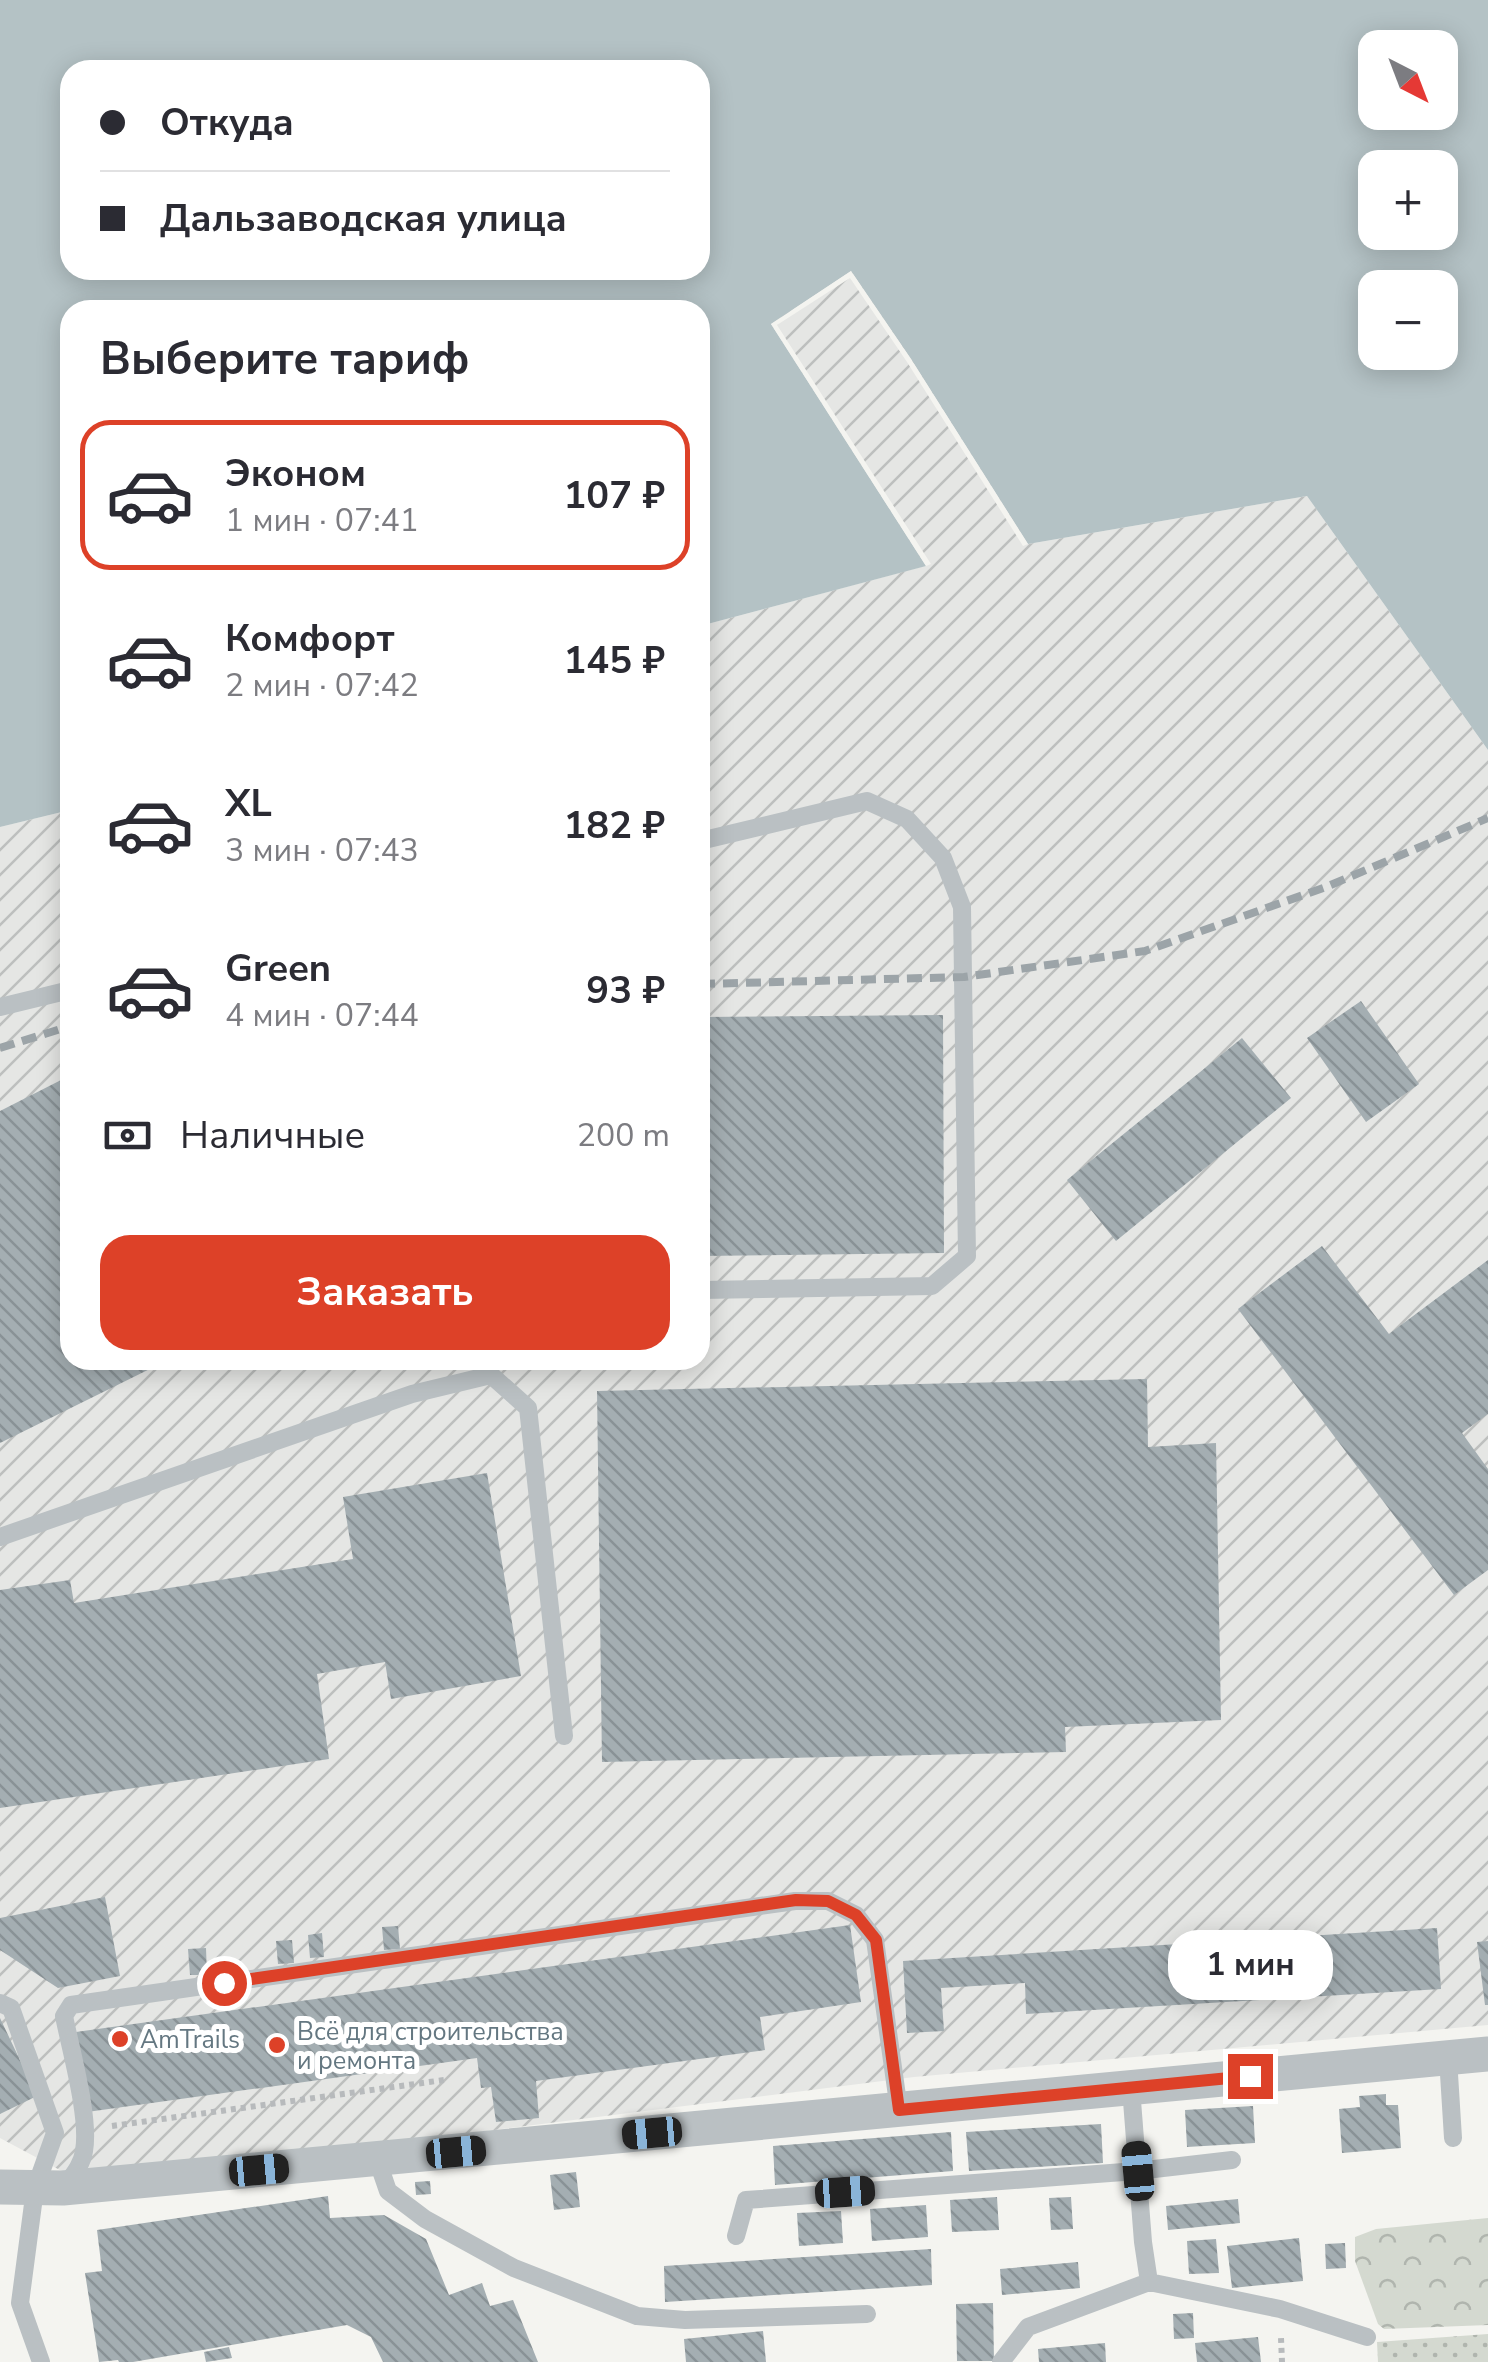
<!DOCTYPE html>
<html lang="ru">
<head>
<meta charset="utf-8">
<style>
	:root { --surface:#fff; --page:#f7f7f7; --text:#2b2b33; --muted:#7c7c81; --line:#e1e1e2; --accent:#dd4128 }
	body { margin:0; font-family:"Nunito Sans",sans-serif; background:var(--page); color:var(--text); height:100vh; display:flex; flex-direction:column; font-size:38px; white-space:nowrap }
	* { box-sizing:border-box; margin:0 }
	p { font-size:32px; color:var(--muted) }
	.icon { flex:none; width:55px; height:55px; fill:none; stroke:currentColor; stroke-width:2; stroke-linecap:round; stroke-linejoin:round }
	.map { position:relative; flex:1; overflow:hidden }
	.panel { position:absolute; left:60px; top:300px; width:650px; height:1070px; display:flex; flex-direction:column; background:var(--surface); border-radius:30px; box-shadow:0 5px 25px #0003 }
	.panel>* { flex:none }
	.banner { position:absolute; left:60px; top:60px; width:650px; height:220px; border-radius:30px; box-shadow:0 5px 25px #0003; display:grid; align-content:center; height:220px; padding:0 40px; background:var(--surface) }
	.needle { width:65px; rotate:138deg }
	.buttons { position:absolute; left:1358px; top:30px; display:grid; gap:20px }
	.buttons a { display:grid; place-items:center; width:100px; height:100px; border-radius:20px; background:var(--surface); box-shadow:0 5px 25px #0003; font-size:50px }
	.end { position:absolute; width:45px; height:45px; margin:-22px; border:12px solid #dd4128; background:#fff; box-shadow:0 0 0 5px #fff }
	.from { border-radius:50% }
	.bubble { position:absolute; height:70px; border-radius:30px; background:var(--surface); box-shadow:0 5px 25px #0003; font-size:32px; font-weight:700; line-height:70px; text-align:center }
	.car { position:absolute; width:30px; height:60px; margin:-30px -15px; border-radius:12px; box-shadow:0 0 8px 2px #0007; background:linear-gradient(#222 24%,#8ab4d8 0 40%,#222 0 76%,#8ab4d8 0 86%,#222 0) }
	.banner b { display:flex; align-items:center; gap:35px; height:95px; font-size:38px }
	.banner b+b { border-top:2px solid var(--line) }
	.banner i { width:25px; height:25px; background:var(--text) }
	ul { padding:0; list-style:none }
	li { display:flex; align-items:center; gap:30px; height:150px; margin:0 20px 15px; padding:0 20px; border:5px solid transparent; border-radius:30px }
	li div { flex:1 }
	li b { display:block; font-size:38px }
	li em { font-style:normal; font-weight:700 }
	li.current { border-color:var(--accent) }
	li>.icon { width:90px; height:90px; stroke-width:1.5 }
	h2 { padding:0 40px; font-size:45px; line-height:120px }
	.pay { display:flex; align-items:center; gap:25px; height:110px; padding:0 40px; font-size:38px }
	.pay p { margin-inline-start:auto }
	.button { display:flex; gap:20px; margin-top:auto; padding:20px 40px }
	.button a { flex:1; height:115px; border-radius:30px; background:var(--accent); color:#fff; font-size:40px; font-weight:700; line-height:115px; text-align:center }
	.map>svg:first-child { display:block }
	.industrial { fill:url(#industrial-furrows) }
	.green { fill:url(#green-dots) }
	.forest { fill:url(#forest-crowns) }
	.water { fill:#b4c2c5; fill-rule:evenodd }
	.pier { fill:#f4f4f0 }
	.building { fill:url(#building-back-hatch) }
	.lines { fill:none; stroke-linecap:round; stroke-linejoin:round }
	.path { stroke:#b7babc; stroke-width:6; stroke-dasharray:5 5; stroke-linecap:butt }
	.service { stroke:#bac0c3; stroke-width:18 }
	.minor { stroke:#bac0c3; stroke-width:35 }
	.rail { stroke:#9ca4a8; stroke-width:8; stroke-dasharray:15 8; stroke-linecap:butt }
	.route { stroke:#dd4128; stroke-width:12 }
	.poi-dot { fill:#dd4128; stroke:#fff; stroke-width:4 }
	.labels { text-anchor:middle; stroke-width:10; stroke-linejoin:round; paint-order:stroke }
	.poi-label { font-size:25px; fill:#647781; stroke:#fff; text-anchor:start }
</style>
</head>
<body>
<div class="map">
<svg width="1488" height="2362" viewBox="0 0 1488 2362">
	<defs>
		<pattern id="industrial-furrows" width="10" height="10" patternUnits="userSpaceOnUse" patternTransform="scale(2.5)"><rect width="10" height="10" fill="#e5e6e4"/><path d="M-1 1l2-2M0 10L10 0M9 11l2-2" fill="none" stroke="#bdbfbe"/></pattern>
		<pattern id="green-dots" width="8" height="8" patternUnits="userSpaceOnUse" patternTransform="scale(2.5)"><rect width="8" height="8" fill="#d4d9d0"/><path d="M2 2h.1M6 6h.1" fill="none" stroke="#b0b5ae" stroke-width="1.8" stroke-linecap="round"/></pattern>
		<pattern id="forest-crowns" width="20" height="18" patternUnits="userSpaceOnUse" patternTransform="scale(2.5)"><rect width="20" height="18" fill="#d4d9d0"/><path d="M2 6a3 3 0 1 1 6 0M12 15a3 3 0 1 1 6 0" fill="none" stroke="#b0b5ae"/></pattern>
		<pattern id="building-back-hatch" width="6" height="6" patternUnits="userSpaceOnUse" patternTransform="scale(2.5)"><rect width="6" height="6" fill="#a4aeb2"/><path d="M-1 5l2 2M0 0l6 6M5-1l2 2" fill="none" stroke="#899296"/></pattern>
	</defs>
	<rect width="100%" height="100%" fill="#f4f4f0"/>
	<path class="industrial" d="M902,0L1028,544L1307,496L1488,750V2025L914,2077L502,2129L86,2184L0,2138V827L70,810V1360H700V626L925,566L771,324Z"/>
	<path class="green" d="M1488,2334V2362H1378L1377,2342Z"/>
	<path class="forest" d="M1488,2218V2325L1384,2329L1378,2324L1355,2261V2237L1376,2229Z"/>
	<path class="water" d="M0,0H1488V750L1307,496L1028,544L911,359L851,271L771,324L926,566L700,626V310H70V810L0,827ZM1375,48H1440V112H1375ZM70,70H700V270H70ZM1375,168H1440V232H1375ZM1375,288H1440V352H1375Z"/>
	<path class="pier" d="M851,271L911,359L1028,544L1023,546L907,362L850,278L777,325L931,564L926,566L771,324Z"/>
	<path class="building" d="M1361,1001L1419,1084L1366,1122L1307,1038Z
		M943,1015L944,1253L700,1256V1017Z
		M1242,1038L1291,1098L1116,1241L1067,1180Z
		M67,1077L70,1083V1360H168L0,1443V1111Z
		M1322,1246L1389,1334L1488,1260V1414L1462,1433L1488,1469V1570L1454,1595L1238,1309Z
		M1147,1379L1148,1447L1216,1443L1221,1720L1065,1727L1066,1752L602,1762L597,1391Z
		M487,1473L521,1676L391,1699L385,1662L317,1674L329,1759L0,1808V1590L70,1580L74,1603L353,1559L343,1497Z
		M105,1897L120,1976L58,1988L0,1950V1918Z
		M850,1925L861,2002L760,2017L765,2050L536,2081L539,2118L496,2122L491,2087L481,2088L477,2058L87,2112L76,2032Z
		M398,1926L400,1949L384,1950L382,1927Z
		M1437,1928L1441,1989L1026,2014L1025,1983L941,1988L944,2031L907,2033L903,1961Z
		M322,1933L324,1957L310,1958L308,1935Z
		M292,1940L294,1963L278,1964L276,1941Z
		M1488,1941V2005H1485L1477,1942Z
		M206,1948L207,1975H190L188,1949Z
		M0,2018L37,2096L0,2114Z
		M1386,2094V2105H1398L1401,2148L1342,2153L1339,2109L1360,2107L1359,2096Z
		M1253,2106L1255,2143L1187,2147L1185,2110Z
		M1101,2124L1103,2163L969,2171L966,2132Z
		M951,2132L953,2171L775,2185L773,2146Z
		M576,2172L580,2207L554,2210L550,2175Z
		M430,2181L431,2194L416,2195L415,2182Z
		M328,2196L330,2218L384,2215L426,2239L449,2295L482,2283L490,2306L513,2300L538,2362H383L371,2337L347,2325L133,2362H119L118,2360L99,2362L85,2273L102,2271L97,2230Z
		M997,2197L999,2230L952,2232L950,2200Z
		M1071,2197L1073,2229L1051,2230L1049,2198Z
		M1238,2199L1240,2223L1168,2230L1166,2206Z
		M926,2205L928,2237L872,2241L870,2209Z
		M841,2211L843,2243L799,2246L797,2213Z
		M1299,2238L1303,2281L1232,2288L1227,2246Z
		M1216,2239L1219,2273L1189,2274L1187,2241Z
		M1345,2243L1346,2268L1326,2269L1325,2244Z
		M931,2249L932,2285L665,2302L664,2266Z
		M1078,2262L1080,2288L1002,2295L1000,2269Z
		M993,2303L994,2361H957L956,2304Z
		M1193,2313L1194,2338L1174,2339L1173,2314Z
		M763,2331L766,2362H686L684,2339Z
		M1258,2337L1261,2362H1197L1195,2343Z
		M1105,2343L1106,2362H1039L1038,2349Z
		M229,2347L232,2358L206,2362L204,2352Z"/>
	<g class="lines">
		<path class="path" d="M112,2126L444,2080
			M1281,2338L1282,2362"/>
		<path class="service" d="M700,841L867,801L907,819L943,858L962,907L967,1256L932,1286L700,1290
			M0,1007L70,990
			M0,1537L412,1394L491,1375L528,1408L564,1736
			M0,2003L11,2008L55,2133L35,2189L20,2303L41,2362
			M1448,2058L1453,2138
			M1131,2088L1143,2242L1149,2282L1280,2309L1367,2337
			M377,2159L388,2191L425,2219L514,2268L637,2316L685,2320L867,2314
			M65,2186C73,2175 82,2165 84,2151C90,2118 71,2051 64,2016L71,2005L795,1901H828L856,1915L875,1940L899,2110
			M736,2236L746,2200L1137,2171L1232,2160
			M1001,2362L1028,2327L1149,2282"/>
		<path class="minor" d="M0,2187L63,2188L1488,2054"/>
		<path class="rail" d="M700,984L964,977L1145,951L1326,887L1488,818
			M0,1048L70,1026"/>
	</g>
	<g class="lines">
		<path class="route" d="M224,1983L796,1900L828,1901L856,1915L876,1940L899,2110L1250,2076"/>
	</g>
	<g class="poi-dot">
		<circle cx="120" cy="2039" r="10"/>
		<circle cx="277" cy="2045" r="10"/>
	</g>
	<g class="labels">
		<g class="poi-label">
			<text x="297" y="2040">Всё для строительства<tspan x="297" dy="29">и ремонта</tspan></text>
			<text x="140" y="2048">AmTrails</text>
		</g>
	</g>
</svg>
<div class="buttons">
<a><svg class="needle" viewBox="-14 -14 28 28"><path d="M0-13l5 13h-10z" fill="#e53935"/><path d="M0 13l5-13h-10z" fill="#7c7c81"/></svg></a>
<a>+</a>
<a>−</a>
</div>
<i class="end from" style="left:224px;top:1983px"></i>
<i class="end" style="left:1250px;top:2076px"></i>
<div class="bubble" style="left:1168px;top:1930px;width:165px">1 мин</div>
<i class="car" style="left:652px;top:2133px;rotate:265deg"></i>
<i class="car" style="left:456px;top:2152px;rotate:85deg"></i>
<i class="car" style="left:259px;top:2170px;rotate:85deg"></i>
<i class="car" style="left:1138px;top:2171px;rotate:355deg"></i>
<i class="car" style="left:845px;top:2192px;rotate:86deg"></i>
<div class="banner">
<b><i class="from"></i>Откуда</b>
<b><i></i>Дальзаводская улица</b>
</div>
<section class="panel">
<h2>Выберите тариф</h2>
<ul>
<li class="current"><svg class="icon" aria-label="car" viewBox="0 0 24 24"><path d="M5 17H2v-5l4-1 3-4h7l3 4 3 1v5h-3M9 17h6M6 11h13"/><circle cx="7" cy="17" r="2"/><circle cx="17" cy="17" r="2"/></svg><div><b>Эконом</b><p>1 мин · 07:41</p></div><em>107 ₽</em></li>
<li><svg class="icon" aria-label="car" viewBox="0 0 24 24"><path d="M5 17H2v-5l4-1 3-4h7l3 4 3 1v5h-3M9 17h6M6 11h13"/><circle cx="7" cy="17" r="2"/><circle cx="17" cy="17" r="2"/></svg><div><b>Комфорт</b><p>2 мин · 07:42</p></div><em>145 ₽</em></li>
<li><svg class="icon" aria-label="car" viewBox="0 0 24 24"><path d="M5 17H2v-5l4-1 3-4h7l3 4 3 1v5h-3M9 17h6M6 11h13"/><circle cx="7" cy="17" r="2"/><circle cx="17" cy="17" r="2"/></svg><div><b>XL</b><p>3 мин · 07:43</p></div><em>182 ₽</em></li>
<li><svg class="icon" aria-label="car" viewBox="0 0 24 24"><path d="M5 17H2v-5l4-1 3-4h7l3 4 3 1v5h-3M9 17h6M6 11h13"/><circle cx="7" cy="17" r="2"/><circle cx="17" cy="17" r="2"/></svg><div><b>Green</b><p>4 мин · 07:44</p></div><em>93 ₽</em></li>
</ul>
<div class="pay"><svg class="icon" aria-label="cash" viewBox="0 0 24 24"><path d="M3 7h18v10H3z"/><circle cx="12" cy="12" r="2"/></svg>Наличные<p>200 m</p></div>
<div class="button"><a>Заказать</a></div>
</section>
</div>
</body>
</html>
